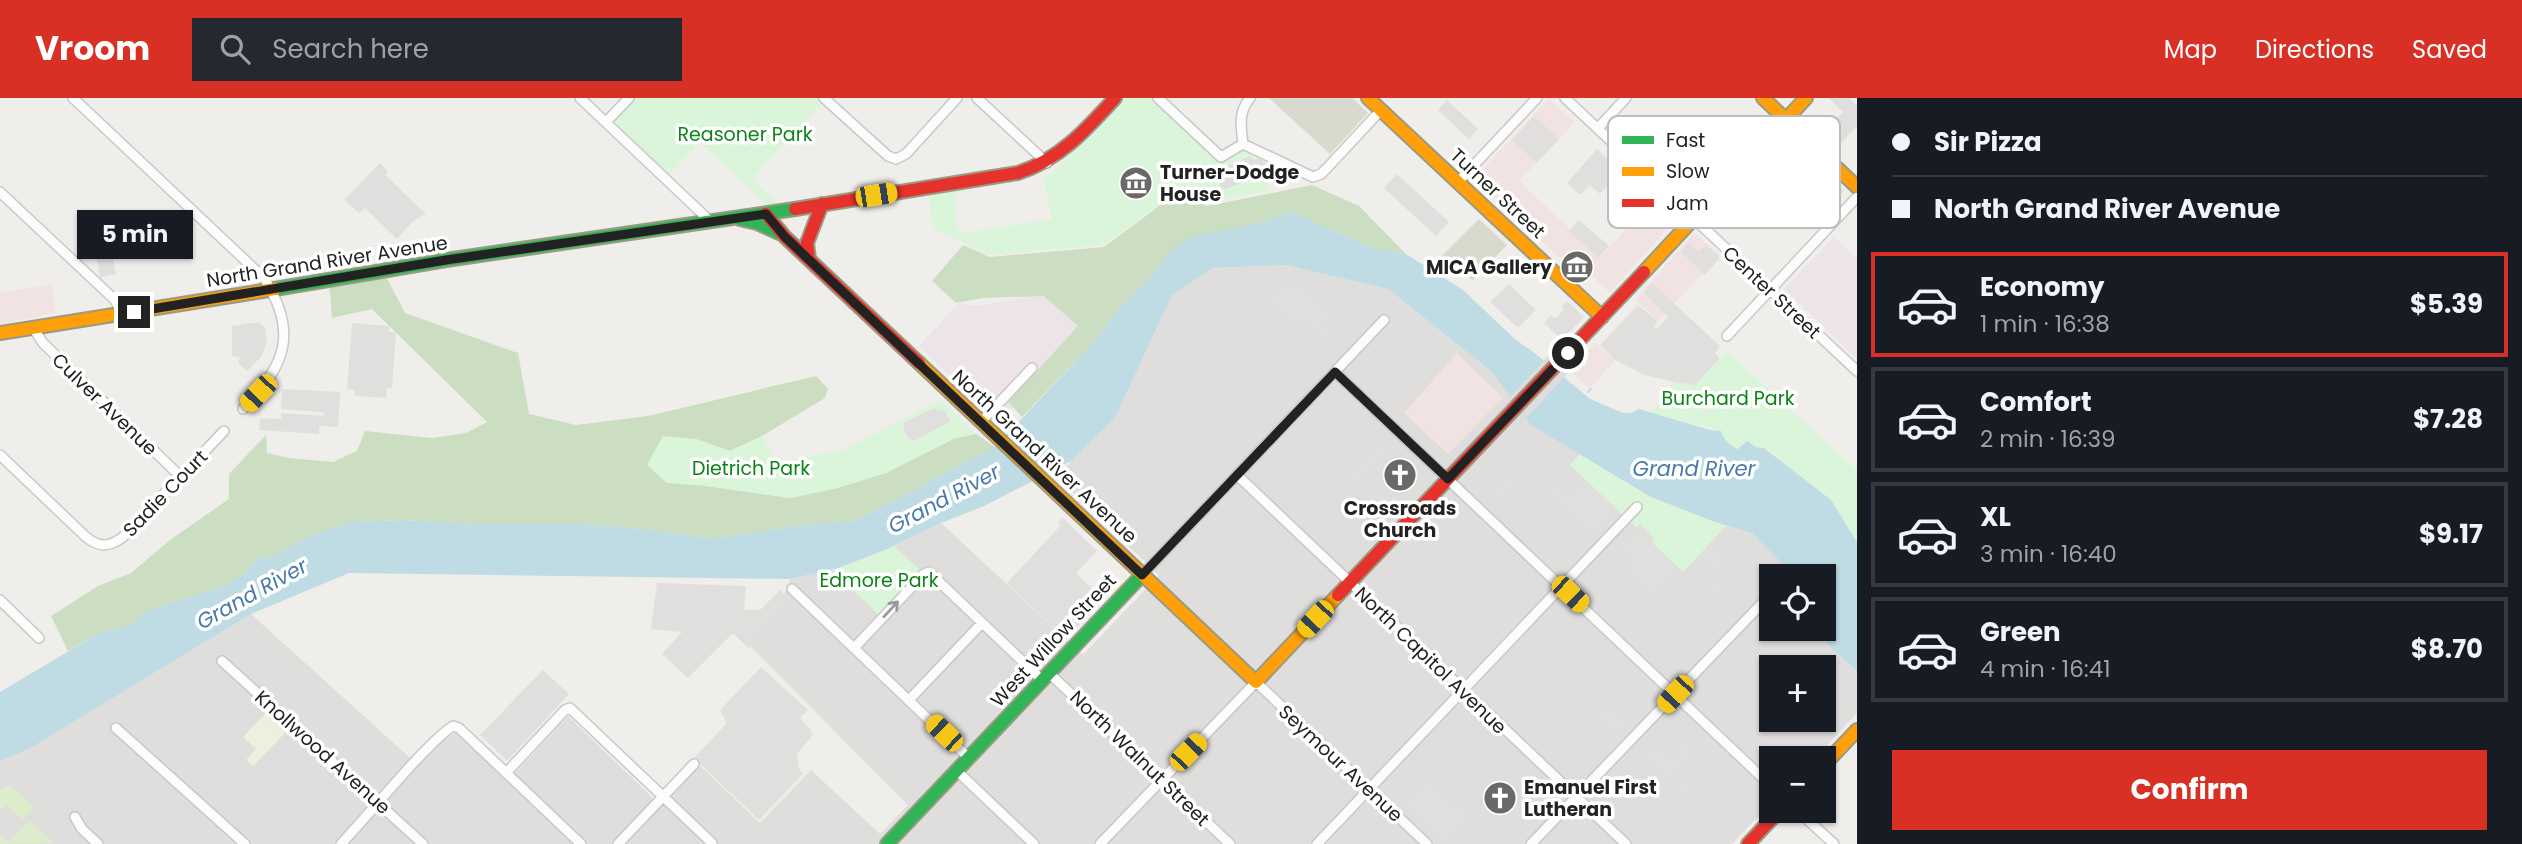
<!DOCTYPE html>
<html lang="en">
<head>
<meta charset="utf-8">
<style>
	:root { --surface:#171b24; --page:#242831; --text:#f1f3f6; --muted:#9ea1a6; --line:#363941; --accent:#d93025 }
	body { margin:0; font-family:Poppins,sans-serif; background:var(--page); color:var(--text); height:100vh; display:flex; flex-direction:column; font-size:26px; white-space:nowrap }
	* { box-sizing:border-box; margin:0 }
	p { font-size:23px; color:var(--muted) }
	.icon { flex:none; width:38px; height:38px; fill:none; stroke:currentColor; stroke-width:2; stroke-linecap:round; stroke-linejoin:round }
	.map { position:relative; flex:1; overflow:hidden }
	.drawer { display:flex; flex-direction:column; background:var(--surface); width:665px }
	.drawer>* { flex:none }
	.banner { display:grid; align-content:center; height:154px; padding:0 35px; background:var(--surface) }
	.controls { position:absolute; left:1759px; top:466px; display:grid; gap:14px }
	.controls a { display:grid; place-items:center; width:77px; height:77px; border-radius:0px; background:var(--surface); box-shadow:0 2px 5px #0004; font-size:35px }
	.end { position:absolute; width:32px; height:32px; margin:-16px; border:9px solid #222; background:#fff; box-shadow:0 0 0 4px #fff }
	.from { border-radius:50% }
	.bubble { position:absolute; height:49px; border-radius:0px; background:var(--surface); box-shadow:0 2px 5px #0004; font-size:23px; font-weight:700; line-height:49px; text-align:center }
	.car { position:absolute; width:21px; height:42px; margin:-21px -10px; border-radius:9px; box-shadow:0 0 5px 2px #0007; background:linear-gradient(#f5c518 24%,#345 0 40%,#f5c518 0 76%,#345 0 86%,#f5c518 0) }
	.banner b { display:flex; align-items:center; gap:24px; height:66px; font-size:26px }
	.banner b+b { border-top:2px solid var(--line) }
	.banner i { width:18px; height:18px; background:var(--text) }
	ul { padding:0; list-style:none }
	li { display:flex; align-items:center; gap:21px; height:105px; margin:0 14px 10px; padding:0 21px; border:4px solid var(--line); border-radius:0px }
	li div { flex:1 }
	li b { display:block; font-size:26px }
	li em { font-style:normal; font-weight:700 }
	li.current { border-color:var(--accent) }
	li>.icon { width:63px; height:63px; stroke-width:1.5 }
	.button { display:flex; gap:14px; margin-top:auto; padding:14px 35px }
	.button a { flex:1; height:80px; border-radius:0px; background:var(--accent); color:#fff; font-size:28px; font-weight:700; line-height:80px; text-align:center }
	header { display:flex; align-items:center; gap:42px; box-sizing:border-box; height:98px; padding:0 35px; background:var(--accent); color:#fff }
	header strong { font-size:33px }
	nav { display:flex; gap:38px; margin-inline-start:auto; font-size:24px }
	.search { width:490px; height:63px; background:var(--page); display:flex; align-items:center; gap:18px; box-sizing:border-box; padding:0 24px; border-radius:0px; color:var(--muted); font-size:26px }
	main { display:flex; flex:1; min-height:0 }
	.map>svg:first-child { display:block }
	.residential { fill:#dfdedc; fill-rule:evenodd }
	.commercial { fill:#f1e3e1 }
	.industrial { fill:#ede4e9 }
	.construction { fill:#d9d9cd }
	.farmland { fill:#efefdf }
	.grass { fill:#ddeccb }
	.forest { fill:#cbdec1 }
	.park { fill:#daf5da }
	.parking { fill:#e0dfde }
	.water { fill:#bfdbe3 }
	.pier { fill:#dedddd }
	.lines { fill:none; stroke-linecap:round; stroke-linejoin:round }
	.stream { stroke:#bfdbe3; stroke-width:2 }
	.street-casing { stroke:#c9c8c7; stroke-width:12 }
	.fast-casing { stroke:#999a82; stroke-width:16 }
	.slow-casing { stroke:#999a82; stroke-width:16 }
	.jam-casing { stroke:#999a82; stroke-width:16 }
	.street { stroke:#fdfcfc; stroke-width:9 }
	.fast { stroke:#30b455; stroke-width:12 }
	.slow { stroke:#ff9f0a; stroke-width:12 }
	.jam { stroke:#e5322d; stroke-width:12 }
	.oneway { stroke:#9a9a9a }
	.route { stroke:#222; stroke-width:9 }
	.labels { text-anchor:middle; stroke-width:7; stroke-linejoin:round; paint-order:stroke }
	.park-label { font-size:19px; fill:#0c8416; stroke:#fff }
	.poi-label { font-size:19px; font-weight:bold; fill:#222; stroke:#fff; text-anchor:start }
	.street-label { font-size:19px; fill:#222; stroke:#fff }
	.water-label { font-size:21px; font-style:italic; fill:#4a7aab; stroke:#fff }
	.key { fill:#fff; stroke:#bdbdbd; stroke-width:2 }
	.key-label { font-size:19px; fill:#222 }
</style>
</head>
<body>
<header>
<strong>Vroom</strong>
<div class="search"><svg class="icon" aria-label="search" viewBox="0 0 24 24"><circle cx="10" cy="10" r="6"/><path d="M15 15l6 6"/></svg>Search here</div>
<nav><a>Map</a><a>Directions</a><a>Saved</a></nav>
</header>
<main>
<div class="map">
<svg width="1857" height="746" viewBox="0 0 1857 746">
	<rect width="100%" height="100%" fill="#f0eeeb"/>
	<path class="residential" d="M1286,167L1388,191L1492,274L1532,327L1651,399L1715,424L1752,435L1794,478H1771V530H1819L1829,548L1857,573V615L1815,660H1771V705L1732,746H0V663L29,651L251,516L418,667L438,646L457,634L507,684L568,618L662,709L700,668L760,725L811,672L880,736L908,707L745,543L787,492L790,481L838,470L885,452L941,425L1083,557L1159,477L1058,381L1071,363L1115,320L1172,197L1213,170ZM1771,569H1824V621H1771Z"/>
	<path class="commercial" d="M1549,1L1575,24L1519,83L1600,159L1656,100L1677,120L1610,195L1589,175L1583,181L1474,80Z
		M1694,135L1720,157L1658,223L1635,202Z
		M52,187L56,215L0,226V194Z
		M1595,245L1615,262L1590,291L1570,272Z
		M1457,255L1503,300L1448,356L1404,315Z"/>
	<path class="industrial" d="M1834,139L1857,161V261L1784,191Z
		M1047,196L1086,233L999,324L919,248L959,205L978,208Z"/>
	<path class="construction" d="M1269,0H1352L1368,15L1330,56Z
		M1479,121L1507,147L1473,182L1440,160Z"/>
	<path class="farmland" d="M265,616L285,635L253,668L246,662L256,651L243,639Z"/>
	<path class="grass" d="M9,687L34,708L23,721L6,707L0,712V692Z
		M30,723L53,745L0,746V737L9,744Z"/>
	<path class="forest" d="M1312,87L1359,108L1406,156L1371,150L1292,114L1256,126L1219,134L1168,154L1155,175L1122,208L1092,246L1022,319L1006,301L1031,276L1037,273L1078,228L1044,198L983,200L956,205L932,183L963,147L990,159L1104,149L1174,97L1191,100L1207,108Z
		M380,173L388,182L405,215L518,255L529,316L576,327L648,318L816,278L828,291L825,300L762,338L730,353L696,341L706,388L790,400L837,390L886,375L955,340L976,336L995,349L855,423L804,427L713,441L644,431L578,426H476L403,422L353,424L309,438L275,458L257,461L246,475L225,488L160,508L139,517L134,527L101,534L68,553L51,518L98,488L131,475L170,442L229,401V376L266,337L267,355L289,360L333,364L357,353L365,333L432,340L466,335L487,324L372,211L332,220L329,182Z"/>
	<path class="park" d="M636,0H818L822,5L752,81L778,106L769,109L700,44L670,76L613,24Z
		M1124,0H1152L1221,64L1243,51L1267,61L1275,70L1266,93L1207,105L1174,96L1103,147L989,157L933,130L928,96L955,92L957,129L965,135L1052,121L1043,78L1050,76Z
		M1727,253L1857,372V444L1831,402L1765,350C1744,346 1731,359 1721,333L1652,315L1674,284L1695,287Z
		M940,302L976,336L955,340L886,375L837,390L790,400L706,388L667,385L647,367L663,338L696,341L730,353L762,338L776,365L846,351Z
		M1580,356L1651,399L1727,427L1683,474L1570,367Z
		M894,448L922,474L880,518L832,472Z"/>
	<path class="parking" d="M1828,0H1849L1857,7V28L1838,49L1823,35L1843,14Z
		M1447,2L1478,31L1469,41L1438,12Z
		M1534,18L1559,41L1537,65L1512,42Z
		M1788,46L1793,50L1796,48L1844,93L1824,115L1802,94L1809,86L1794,72L1795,70L1781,54Z
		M1597,51L1633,83L1624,93L1622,92L1619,95L1609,86L1600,96L1590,87L1580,97L1567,85Z
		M1250,58L1254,62L1259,60L1270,70L1251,82L1221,92L1219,72Z
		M380,65L388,73L385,77L426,116L413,123L397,141L365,110L359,115L344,102Z
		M1397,76L1449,124L1436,138L1384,90Z
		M1579,122L1609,148L1598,160L1569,133Z
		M109,139L116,176L100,179L94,142Z
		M1689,145L1699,154L1706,147L1720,160L1705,177L1681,154Z
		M1290,183L1298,184L1335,219L1326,228L1336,238L1329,246L1306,225L1291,224L1263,196Z
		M1652,185L1720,248L1715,255L1720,260L1695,287L1674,284L1645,277L1615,262L1600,247L1638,207L1657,223L1653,231L1658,230L1668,219L1644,195Z
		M1509,186L1536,212L1518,230L1490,204Z
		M1567,203L1584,219L1562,242L1544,225L1551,217L1555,221L1563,212L1561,209Z
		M259,224L265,230L267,244L261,259L247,273L238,265L240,259L232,258V228Z
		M352,225L389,228V234H396L392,290H387L386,300L355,298V292L347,291Z
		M282,291L340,294L338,329L319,328V336L259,332L260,320L281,321V315L324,318L323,314L281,311Z
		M934,310L938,313L943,311L951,323L914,343L908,340L904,332V325Z
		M1381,343L1393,354L1357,391L1345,380Z
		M1510,370L1523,383L1501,405L1488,393Z
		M1584,381L1618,413L1591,442L1571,423L1574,419L1543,394L1554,383L1569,396Z
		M1063,420L1097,453L1076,475L1103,501L1066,541L1007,485L1060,428L1058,425Z
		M1640,426L1655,441L1651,445L1681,473L1654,503L1624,474L1631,467L1616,453Z
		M1713,444L1731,462L1717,477L1727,487L1712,501L1698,486L1711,472L1698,459Z
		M657,485L746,488L744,512H760L780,492L794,504L749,551L733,535L688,580L662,556L682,534L651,531Z
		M761,569L808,612L800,620L811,632L812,638L797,656L799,671L803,676L759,722L694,660L727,625L720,612Z
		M543,572L569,596L507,663L480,637Z
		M1606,604L1630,626L1617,639L1594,617Z
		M1686,639L1700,653L1666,686L1638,658L1653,643L1670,660L1674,656L1671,653Z
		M1682,674L1700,691L1686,706L1668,689Z
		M1430,679L1474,720L1450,746H1443L1402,708Z"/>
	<path class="water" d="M1292,114L1371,150L1406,156L1463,192L1516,242L1536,256L1590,301L1623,315H1631L1639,311L1710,332L1721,333C1724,342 1729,347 1738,351L1747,343L1756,349L1764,350L1831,402L1857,444V573L1829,548L1819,530H1824V478H1794L1752,435L1715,424L1651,399L1531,327L1492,274L1388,191L1286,167L1213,170L1172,197L1115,320L1071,363L984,408L941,425L885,452L838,470L790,481L349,475L251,516L29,651L0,663V594L101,534L134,527L139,517L160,508L225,488L246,475L257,461L275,458L309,438L353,424L403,422L476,426H578L644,431L713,441L804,427L855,423L995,349L1092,246L1122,208L1155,175L1168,154L1191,139L1256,126Z"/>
	<path class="pier" d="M1559,246L1578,264L1520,327L1501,309Z"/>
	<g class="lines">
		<path class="stream" d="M1588,294L1591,291"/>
		<defs>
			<path id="street" d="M73,0L264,180C299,235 285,268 243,311
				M580,0L710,123
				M824,0L888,58L896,61L906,56L957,0
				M977,0L1047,65
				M1158,0L1221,59L1243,46L1313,79L1321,76L1327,70L1381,12
				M1565,0L1857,273
				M606,24L629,0
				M1598,30L1626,0
				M1243,46C1241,29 1238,14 1250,0
				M1458,84L1537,0
				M0,94L115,202L122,215
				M33,230L43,245L181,379
				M1727,238L1857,99
				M1335,274L1771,688
				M981,324L1032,270
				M0,357L86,439C99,450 110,449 123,439L224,333
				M1237,377L1626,746
				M1142,477L1384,222
				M792,491L969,660
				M0,502L39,540
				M854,550L924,476L929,474L1042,582
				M222,563L423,746
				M1049,575L1230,746
				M909,602L982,525
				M116,630L245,746
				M957,673L1034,746
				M506,675L565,612L570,610L712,745
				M1797,712L1834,746
				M75,719L82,731L98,746
				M341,746C367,718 391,689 417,661C428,650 439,637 453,628L459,630L581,746
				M618,746L694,666
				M1100,746L1256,584L1427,746
				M1317,746L1637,409
				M1531,746L1771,496"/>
			<path id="fast" d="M740,121L757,125L779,135
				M275,191L446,162L795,111
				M887,746L1142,477"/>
			<path id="slow" d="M1368,0L1602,219
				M1763,0L1857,89
				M1644,174L1806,0
				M0,235L275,191
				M919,265L1256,584L1338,497
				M1824,667L1857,632"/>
			<path id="jam" d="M795,111L1018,75C1060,61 1086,32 1115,0
				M766,116L785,139L919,265
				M809,161L807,145L822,106
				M1338,497L1644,174
				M1748,746L1780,712"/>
		</defs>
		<use href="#street" class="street-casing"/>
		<use href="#fast" class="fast-casing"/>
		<use href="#slow" class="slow-casing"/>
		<use href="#jam" class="jam-casing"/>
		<use href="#street" class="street"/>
		<use href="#fast" class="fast"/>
		<use href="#slow" class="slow"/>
		<use href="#jam" class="jam"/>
	</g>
	<defs><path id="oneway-shaft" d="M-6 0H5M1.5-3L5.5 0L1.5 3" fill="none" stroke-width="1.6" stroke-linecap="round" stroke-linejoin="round" transform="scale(1.75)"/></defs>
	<use class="oneway" href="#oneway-shaft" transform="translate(891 511) rotate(-47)"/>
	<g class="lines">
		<path class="route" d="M134,214L446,162L766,116L785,139L1142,477L1335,274L1448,381L1568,255"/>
	</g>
	<defs>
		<symbol id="museum-disc" viewBox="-11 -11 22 22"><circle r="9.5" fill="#6a6968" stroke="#fff"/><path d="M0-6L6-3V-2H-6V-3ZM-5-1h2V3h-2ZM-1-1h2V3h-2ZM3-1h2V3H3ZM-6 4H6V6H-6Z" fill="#fff"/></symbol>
		<symbol id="church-disc" viewBox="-11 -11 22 22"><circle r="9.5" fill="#6a6968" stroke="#fff"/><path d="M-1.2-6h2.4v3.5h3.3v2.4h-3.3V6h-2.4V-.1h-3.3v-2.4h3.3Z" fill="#fff"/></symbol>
	</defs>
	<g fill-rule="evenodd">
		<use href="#museum-disc" x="1117" y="66" width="38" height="38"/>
		<use href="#museum-disc" x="1558" y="150" width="38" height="38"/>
		<use href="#church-disc" x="1381" y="358" width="38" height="38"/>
		<use href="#church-disc" x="1481" y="681" width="38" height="38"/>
	</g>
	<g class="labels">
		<g class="park-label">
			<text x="745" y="43">Reasoner Park</text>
			<text x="1728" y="307">Burchard Park</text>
			<text x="751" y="377">Dietrich Park</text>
			<text x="879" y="489">Edmore Park</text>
		</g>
		<g class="poi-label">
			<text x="1160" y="81">Turner-Dodge<tspan x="1160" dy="22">House</tspan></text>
			<text x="1552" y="176" text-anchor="end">MICA Gallery</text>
			<text x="1400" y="417" text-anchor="middle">Crossroads<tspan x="1400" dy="22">Church</tspan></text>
			<text x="1524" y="696">Emanuel First<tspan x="1524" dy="22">Lutheran</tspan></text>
		</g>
		<g class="street-label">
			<text transform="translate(1498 95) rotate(43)" y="7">Turner Street</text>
			<text transform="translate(327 163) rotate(-9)" y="7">North Grand River Avenue</text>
			<text transform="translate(1772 194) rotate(43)" y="7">Center Street</text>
			<text transform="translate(105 306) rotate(44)" y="7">Culver Avenue</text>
			<text transform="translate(1045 358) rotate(43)" y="7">North Grand River Avenue</text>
			<text transform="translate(165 395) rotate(-46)" y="7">Sadie Court</text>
			<text transform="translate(1053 542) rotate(-47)" y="7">West Willow Street</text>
			<text transform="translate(1431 562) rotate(44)" y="7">North Capitol Avenue</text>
			<text transform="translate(323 654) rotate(42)" y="7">Knollwood Avenue</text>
			<text transform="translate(1140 660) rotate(44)" y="7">North Walnut Street</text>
			<text transform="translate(1341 665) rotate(43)" y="7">Seymour Avenue</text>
		</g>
		<g class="water-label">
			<text x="1694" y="378">Grand River</text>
			<text transform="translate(944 401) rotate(-28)" y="7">Grand River</text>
			<text transform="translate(252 496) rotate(-29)" y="7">Grand River</text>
		</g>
	</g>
	<rect x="1608" y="18" width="232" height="112" rx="10" class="key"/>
	<rect x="1622" y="38" width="32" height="8" fill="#30b455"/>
	<rect x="1622" y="69" width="32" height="9" fill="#ff9f0a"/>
	<rect x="1622" y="101" width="32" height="8" fill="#e5322d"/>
	<g class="key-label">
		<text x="1666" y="49">Fast</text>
		<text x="1666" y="80">Slow</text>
		<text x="1666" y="112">Jam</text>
	</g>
</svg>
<div class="controls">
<a><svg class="icon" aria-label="locate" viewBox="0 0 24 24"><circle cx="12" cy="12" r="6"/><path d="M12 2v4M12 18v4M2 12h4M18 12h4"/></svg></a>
<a>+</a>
<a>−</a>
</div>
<i class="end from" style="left:1568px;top:255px"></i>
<i class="end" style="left:134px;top:214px"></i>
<div class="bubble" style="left:77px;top:112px;width:116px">5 min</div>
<i class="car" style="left:876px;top:97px;rotate:81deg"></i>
<i class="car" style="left:258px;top:295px;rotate:223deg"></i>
<i class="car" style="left:1570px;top:496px;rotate:133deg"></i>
<i class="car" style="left:1315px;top:521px;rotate:223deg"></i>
<i class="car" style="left:1675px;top:596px;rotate:223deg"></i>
<i class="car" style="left:944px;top:635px;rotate:314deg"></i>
<i class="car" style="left:1188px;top:654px;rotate:44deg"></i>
</div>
<section class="drawer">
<div class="banner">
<b><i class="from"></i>Sir Pizza</b>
<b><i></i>North Grand River Avenue</b>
</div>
<ul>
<li class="current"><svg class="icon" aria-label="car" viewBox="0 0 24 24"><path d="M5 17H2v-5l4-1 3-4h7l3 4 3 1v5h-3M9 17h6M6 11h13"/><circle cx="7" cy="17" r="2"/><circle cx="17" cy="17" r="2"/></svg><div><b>Economy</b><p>1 min · 16:38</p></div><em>$5.39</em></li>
<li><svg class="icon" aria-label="car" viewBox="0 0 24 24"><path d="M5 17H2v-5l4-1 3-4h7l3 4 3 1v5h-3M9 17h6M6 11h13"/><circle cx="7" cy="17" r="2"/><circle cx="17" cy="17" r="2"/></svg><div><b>Comfort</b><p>2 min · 16:39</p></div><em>$7.28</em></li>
<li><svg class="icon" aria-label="car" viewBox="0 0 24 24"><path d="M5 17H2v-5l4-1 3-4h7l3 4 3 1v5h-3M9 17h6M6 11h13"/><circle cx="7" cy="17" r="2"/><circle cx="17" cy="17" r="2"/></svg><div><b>XL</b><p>3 min · 16:40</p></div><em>$9.17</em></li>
<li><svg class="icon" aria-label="car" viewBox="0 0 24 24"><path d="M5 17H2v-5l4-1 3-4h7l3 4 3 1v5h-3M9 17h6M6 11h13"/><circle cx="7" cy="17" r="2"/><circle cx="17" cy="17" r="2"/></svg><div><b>Green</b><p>4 min · 16:41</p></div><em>$8.70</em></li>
</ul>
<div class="button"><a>Confirm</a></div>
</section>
</main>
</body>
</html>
